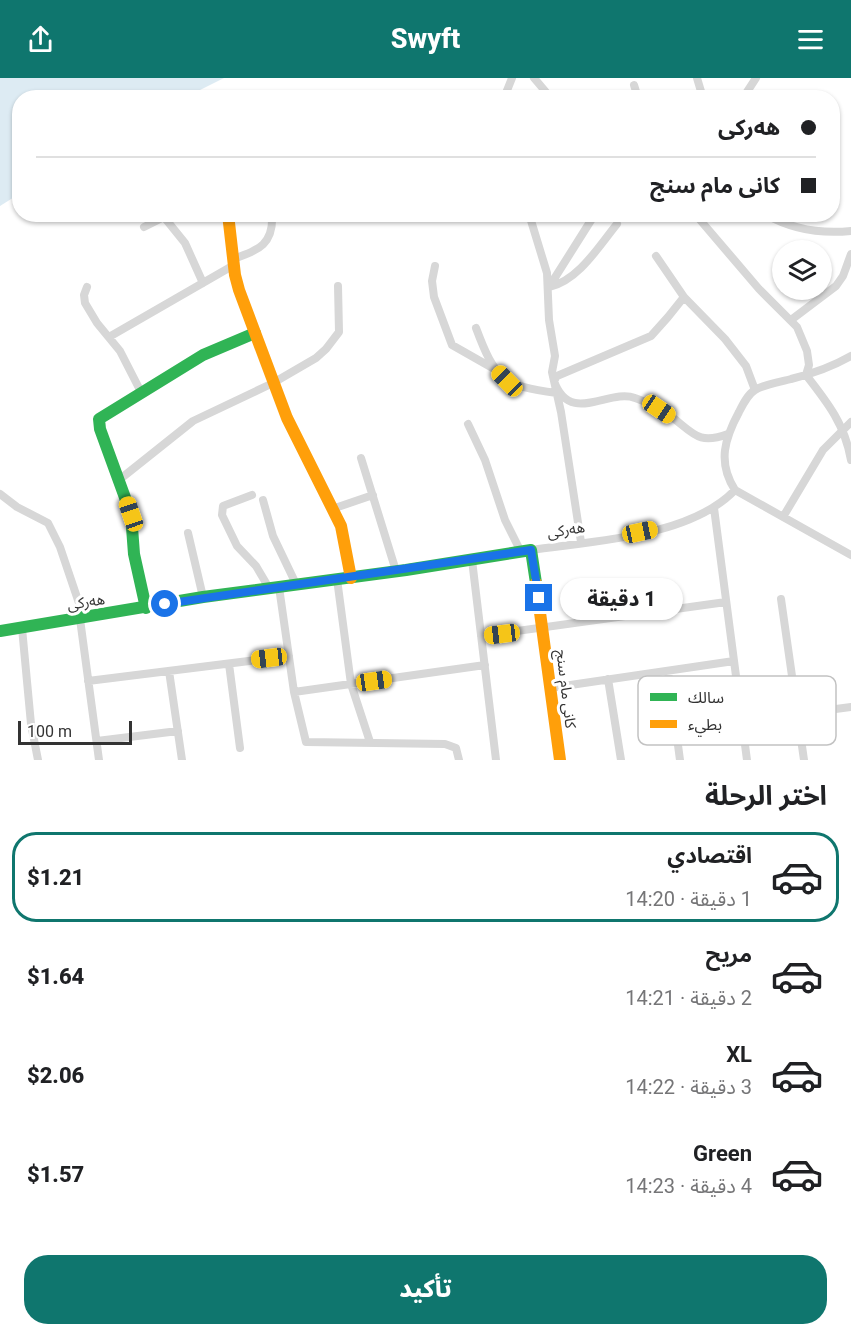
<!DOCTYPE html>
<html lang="ar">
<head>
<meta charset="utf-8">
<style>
	:root { --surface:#fff; --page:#f6f6f6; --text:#202124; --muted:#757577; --line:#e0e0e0; --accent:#0f766e }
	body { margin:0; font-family:Roboto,"Noto Sans Arabic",sans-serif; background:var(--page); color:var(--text); direction:rtl; height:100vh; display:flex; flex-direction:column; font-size:22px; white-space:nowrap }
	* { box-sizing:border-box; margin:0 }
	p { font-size:20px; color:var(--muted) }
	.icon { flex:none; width:33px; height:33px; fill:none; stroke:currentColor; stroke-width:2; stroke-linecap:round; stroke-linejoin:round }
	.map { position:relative; height:682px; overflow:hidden; direction:ltr }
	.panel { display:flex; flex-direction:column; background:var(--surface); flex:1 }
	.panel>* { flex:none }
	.hud { position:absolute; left:12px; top:12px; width:828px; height:132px; border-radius:24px; box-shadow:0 2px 4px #0004; direction:rtl; display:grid; align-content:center; height:132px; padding:0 24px; background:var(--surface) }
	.controls { position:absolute; left:772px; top:162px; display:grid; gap:12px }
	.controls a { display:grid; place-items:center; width:60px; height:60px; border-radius:50%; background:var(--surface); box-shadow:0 2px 4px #0004; font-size:30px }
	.scale { position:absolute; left:18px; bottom:15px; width:114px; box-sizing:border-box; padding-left:6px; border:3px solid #333; border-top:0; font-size:16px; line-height:21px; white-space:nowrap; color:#333; -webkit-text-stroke:4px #fff; paint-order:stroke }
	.end { position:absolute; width:27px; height:27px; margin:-14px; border:8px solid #1a73e8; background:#fff; box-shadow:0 0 0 3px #fff }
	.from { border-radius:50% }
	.bubble { position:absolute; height:42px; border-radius:21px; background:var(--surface); box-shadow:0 2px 4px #0004; font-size:20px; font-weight:800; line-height:42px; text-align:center; direction:rtl }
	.car { position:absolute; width:18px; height:36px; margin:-18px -9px; border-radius:8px; box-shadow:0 0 4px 2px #0007; background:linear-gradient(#f5c518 24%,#345 0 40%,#f5c518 0 76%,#345 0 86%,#f5c518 0) }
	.hud b { display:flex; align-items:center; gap:21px; height:57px; font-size:22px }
	.hud b+b { border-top:2px solid var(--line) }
	.hud i { width:15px; height:15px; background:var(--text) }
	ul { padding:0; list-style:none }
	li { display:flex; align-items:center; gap:18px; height:90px; margin:0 12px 9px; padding:0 12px; border:3px solid transparent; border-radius:24px }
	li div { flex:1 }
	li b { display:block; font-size:22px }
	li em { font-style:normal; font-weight:800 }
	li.active { border-color:var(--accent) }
	li>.icon { width:54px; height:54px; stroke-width:1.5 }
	h2 { padding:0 24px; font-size:27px; line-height:72px }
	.action { display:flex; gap:12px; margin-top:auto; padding:12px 24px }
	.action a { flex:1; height:69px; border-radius:24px; background:var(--accent); color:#fff; font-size:24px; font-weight:800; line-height:69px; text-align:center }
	header { display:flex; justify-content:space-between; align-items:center; height:78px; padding:0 24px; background:var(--accent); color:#fff; font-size:27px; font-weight:800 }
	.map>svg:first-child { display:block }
	.water { fill:#ddebf3 }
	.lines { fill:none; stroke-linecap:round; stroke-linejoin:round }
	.street { stroke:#d7d7d7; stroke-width:8 }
	.fast { stroke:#30b455; stroke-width:12 }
	.slow { stroke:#ff9f0a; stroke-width:12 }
	.route { stroke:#1a73e8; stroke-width:8 }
	.labels { text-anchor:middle; stroke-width:6; stroke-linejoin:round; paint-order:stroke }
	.street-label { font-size:15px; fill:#333; stroke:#fff }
	.key { fill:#fff; stroke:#c2c2c2; stroke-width:1.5 }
	.key-label { font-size:16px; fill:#333 }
</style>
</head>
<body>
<header><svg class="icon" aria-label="menu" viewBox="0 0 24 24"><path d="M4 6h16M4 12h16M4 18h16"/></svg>Swyft<svg class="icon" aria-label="share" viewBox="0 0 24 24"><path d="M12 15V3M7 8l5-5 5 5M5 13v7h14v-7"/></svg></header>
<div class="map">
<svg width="851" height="682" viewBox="0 0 851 682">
	<rect width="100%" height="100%" fill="#fff"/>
	<path class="water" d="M0,0H224L186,19L20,20L19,116L0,128Z"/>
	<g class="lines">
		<path class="street" d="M534,0L551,20
			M697,0L703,20
			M634,7L638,20
			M504,20L512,0
			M743,20L756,0
			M529,136L547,195L549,242L555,278L552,294L561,334L581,464
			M695,136L759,211L797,249L807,273L809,287L806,297C828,325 845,347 851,382
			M765,136C791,151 821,156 851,153
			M144,149L164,139L185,165L203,205
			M656,178L684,219L725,261L746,288L755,312
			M233,181C258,172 274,167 272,136
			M435,188L432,203L434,219L452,267L496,292
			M87,209L84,217L85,225L97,245L120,273L141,314
			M549,209C578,203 599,168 617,146
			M549,209L595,136
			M684,219L668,239L651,258L557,298L554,303C570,348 609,310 635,320C647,324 661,331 672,339C694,356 699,367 728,356
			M791,242L836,208L843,198L851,176
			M476,250C495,301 503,308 557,315
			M109,259L234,187
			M851,278C832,289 812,296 791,301C780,304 765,306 755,312C748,316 743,326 739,334C725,360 717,384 735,412L851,477
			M468,346L485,382L505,442L521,474
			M361,380L396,493
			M119,402L193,343L273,305L316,280L326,271L339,254L338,208
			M0,416L17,429L48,445L60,469L84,540
			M252,417L223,428L222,437L237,468L256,488L269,510
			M263,422L273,458L296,506
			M714,430L747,682
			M332,431L373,417
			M783,439L823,372L851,344
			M188,455L203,519
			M531,472C594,463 690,459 735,412
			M472,482L496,682
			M337,501L351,606L370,664
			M279,509L294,614L306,664L445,666L456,670L459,682
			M781,521L804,682
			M80,541L99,682
			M22,550L31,646L38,682
			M481,558L726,524
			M229,586L240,670
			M169,593L182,682
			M668,593L680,682
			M608,601L621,682
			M88,603L289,578
			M550,610L734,583
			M294,614L485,587
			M798,636L851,629
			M97,663L178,653"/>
		<path class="fast" d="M146,530L134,476L131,436L100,351L99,341L203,277L255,255
			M0,553L203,519L406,492L531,472L536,505"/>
		<path class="slow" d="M228,136L235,197L239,212L287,340L341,448L351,500
			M536,505L560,682"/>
	</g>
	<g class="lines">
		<path class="route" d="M165,526L531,472L539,520"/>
	</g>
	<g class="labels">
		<g class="street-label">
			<text transform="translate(566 452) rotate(-9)" y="5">هەرکی</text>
			<text transform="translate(86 524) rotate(-9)" y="5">هەرکی</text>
			<text transform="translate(566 611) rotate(83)" y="5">کانی مام سنج</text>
		</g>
	</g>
	<rect x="638" y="598" width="198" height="69" rx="9" class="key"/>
	<rect x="650" y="615" width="27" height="8" fill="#30b455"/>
	<rect x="650" y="642" width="27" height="8" fill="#ff9f0a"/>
	<g class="key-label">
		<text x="688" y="625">سالك</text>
		<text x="688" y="652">بطيء</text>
	</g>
</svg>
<div class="controls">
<a><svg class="icon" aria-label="layers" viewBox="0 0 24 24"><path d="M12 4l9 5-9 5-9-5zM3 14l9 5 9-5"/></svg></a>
</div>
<div class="scale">100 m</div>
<i class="end from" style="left:165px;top:526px"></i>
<i class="end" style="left:539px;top:520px"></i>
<div class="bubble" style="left:560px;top:500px;width:123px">1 دقيقة</div>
<i class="car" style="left:507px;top:303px;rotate:315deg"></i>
<i class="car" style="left:659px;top:331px;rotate:124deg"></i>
<i class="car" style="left:131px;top:436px;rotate:341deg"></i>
<i class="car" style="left:640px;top:454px;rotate:78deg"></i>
<i class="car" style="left:502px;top:556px;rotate:263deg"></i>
<i class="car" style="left:269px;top:580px;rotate:263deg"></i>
<i class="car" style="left:374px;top:603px;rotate:82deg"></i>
<div class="hud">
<b><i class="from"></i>هەرکی</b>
<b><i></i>کانی مام سنج</b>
</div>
</div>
<section class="panel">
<h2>اختر الرحلة</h2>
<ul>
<li class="active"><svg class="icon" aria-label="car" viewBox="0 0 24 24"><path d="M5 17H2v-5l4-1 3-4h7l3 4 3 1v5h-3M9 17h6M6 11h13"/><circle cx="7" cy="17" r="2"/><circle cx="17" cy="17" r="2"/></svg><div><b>اقتصادي</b><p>1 دقيقة · 14:20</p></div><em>$1.21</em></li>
<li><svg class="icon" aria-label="car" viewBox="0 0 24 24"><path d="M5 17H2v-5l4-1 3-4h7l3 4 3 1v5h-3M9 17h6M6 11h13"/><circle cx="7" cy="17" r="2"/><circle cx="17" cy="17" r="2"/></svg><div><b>مريح</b><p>2 دقيقة · 14:21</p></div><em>$1.64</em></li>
<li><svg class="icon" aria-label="car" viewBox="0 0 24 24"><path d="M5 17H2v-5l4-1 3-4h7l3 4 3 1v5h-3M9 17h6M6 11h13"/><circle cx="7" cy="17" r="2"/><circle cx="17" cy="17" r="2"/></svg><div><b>XL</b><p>3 دقيقة · 14:22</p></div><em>$2.06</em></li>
<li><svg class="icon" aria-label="car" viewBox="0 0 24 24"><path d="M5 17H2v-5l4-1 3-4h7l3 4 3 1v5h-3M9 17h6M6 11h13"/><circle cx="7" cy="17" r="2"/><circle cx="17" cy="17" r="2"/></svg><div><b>Green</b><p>4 دقيقة · 14:23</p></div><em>$1.57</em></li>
</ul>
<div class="action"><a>تأكيد</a></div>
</section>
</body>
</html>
